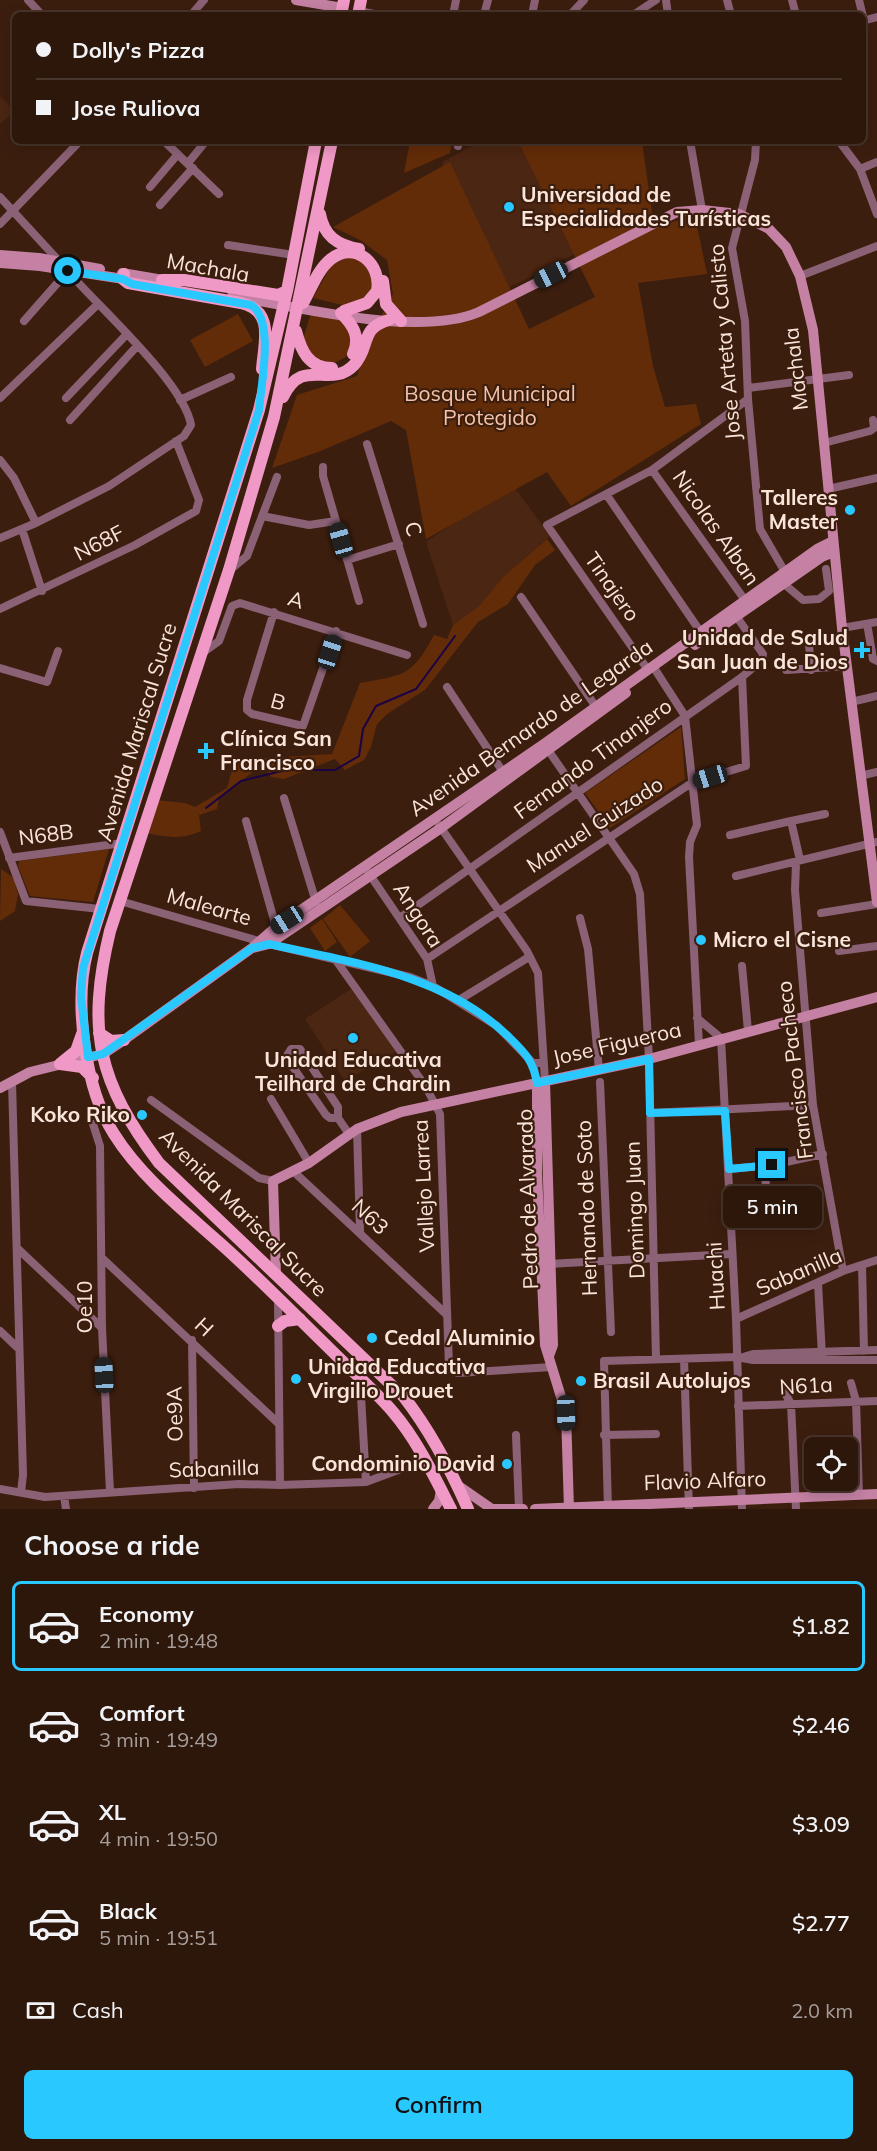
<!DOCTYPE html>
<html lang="en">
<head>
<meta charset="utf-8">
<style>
	:root { --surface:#2d160a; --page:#392318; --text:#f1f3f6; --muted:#a79f9c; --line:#48352b; --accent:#29c8ff }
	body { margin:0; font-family:Mulish,sans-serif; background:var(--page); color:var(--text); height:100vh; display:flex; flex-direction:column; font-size:22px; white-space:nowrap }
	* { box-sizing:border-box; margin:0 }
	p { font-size:20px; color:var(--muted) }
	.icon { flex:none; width:33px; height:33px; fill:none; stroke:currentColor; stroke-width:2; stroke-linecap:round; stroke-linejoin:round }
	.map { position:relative; height:1509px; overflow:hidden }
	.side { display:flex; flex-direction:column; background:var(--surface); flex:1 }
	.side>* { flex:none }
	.hud { position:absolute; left:12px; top:12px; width:854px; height:132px; border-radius:9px; box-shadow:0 3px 15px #0003,0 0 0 2px var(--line); display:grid; align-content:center; height:132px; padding:0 24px; background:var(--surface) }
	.buttons { position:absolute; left:804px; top:1437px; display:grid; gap:12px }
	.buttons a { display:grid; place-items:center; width:54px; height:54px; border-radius:9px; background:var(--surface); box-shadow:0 3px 15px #0003,0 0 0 2px var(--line); font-size:30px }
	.end { position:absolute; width:27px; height:27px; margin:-14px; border:8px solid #29c8ff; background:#111; box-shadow:0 0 0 3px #111 }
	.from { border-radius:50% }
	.bubble { position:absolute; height:42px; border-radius:9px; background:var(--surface); box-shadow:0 3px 15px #0003,0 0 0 2px var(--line); font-size:20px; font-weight:600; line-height:42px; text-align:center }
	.car { position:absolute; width:18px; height:36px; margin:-18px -9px; border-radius:8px; box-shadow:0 0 4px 2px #0007; background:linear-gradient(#222 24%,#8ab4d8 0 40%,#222 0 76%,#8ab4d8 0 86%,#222 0) }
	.hud b { display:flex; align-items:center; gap:21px; height:57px; font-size:22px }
	.hud b+b { border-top:2px solid var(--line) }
	.hud i { width:15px; height:15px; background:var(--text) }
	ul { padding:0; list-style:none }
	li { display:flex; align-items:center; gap:18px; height:90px; margin:0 12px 9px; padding:0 12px; border:3px solid transparent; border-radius:9px }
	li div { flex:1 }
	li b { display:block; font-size:22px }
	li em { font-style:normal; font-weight:600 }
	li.on { border-color:var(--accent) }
	li>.icon { width:54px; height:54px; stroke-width:1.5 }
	h2 { padding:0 24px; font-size:27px; line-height:72px }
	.pay { display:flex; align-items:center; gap:15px; height:66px; padding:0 24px; font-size:22px }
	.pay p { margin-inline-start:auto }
	.action { display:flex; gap:12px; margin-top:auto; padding:12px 24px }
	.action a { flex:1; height:69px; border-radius:9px; background:var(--accent); color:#111; font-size:24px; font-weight:600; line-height:69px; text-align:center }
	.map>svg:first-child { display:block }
	.built { fill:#4b2612 }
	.green { fill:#632c09 }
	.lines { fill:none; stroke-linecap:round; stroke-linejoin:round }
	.stream { stroke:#190345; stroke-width:2 }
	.street { stroke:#8b6176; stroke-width:8 }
	.secondary { stroke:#c481a3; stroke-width:10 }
	.primary { stroke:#f199c6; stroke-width:12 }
	.route { stroke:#29c8ff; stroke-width:8 }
	.poi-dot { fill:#29c8ff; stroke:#3c1e0e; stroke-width:2 }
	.labels { text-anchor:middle; stroke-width:4.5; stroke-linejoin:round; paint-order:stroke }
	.poi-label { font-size:21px; font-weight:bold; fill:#fae5db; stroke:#3c1e0e; text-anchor:start }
	.street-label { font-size:21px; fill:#fae5db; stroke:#3c1e0e }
	.park-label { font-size:21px; fill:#f5c3aa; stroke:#3c1e0e }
</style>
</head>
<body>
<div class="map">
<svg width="877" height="1509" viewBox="0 0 877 1509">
	<rect width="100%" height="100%" fill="#3c1e0e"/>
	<path class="built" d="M0,96L15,111L0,124Z
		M482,141H518L577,253L508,288L442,162Z
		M512,484L550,536L504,576L479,606L453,625L426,542Z
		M351,989L397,1051L345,1081L305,1019Z"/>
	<path class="green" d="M410,141H452L450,153L404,173Z
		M518,141H642L654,227L695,216L707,274L638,283L653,366L665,407L696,404L701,424L571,506L547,472L426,539L406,430L391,421L318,452L272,468L297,395L357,376L370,337L393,294L387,260L360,240L333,227L450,162L529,329L595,297Z
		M346,258C362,258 367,263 375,277L370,296L351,307L313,298L331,266Z
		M312,310L342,319L354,335L346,357L332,364L318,361L302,342Z
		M238,314L253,341L205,367L190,340Z
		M547,539L555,550L535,565L508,604L478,622L425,690L387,714L377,724L371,747L364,760L345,770L335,759L284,779L271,777L263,764L219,798L217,809L199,815L201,831C183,840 166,837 146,833L155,800L185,803L195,807L227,788L235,760L332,754L360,683C405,675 412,676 434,635L447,639L453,625L479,606L504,576Z
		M681,727L685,779L610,828L585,793Z
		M109,849L93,902L30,896L18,866L19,861Z
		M1,869L14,878L18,894L15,911L0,921Z
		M340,905L370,941L350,957L323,919Z
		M322,919L337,942L325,951L310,928Z"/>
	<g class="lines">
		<path class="stream" d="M206,808L241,781L286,770H335L359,756L363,729L376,706L416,689L455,636"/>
		<path class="street" d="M28,0L42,15
			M666,0L668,15
			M727,0L731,15
			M792,0L796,15
			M859,0L864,21
			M359,11L379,15
			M191,15L204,0
			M453,15L456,0
			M484,15L488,0
			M532,15L535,0
			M570,15L584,0
			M633,15L656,0
			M862,21L877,17
			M164,141L219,194
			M690,141L702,210
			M756,141L755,160L732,248L745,321L748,399L760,529L785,572
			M839,141L860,169L877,214
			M458,146L459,141
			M188,163L206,141
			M860,169L877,162
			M150,187L178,154
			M0,197L58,260
			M160,205L193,168
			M0,224L80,141
			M228,245L294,255
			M800,276L877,246
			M24,321L68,271
			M748,388L849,375
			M0,398L98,304
			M66,398L127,334
			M180,400L231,377
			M70,420L137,346
			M824,443L870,431L874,428L873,420
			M367,444L423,624
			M0,460L14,478L36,523
			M652,470L747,603
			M828,489L877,478
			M606,494L702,634
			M262,516L309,525L336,521L323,476V467
			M336,521L359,601
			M22,529L42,591
			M0,538L36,523L109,486L184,436L191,425C184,382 96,305 66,269
			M347,560L399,544
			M230,570L247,556L277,477
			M783,583L803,600L819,599L829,591L826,569
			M521,597L598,710
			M0,609L135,545L196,511L199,500L176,441
			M274,612L247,700V710L252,714L303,726L336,631
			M842,628L877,622
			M868,629L873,659L877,661
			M809,644L811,670
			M201,654L219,641L232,606L240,603L407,655
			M783,658L786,670L847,666
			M0,668L47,682L58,651
			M648,670L547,525L652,470L748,399
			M656,671L685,716L697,825L690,842L689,857L699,1045
			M447,687L503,772
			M851,702L877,696
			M546,747L634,874L640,894L649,1059L656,1359
			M860,776L877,772
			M284,798L316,902
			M246,821L276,927
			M791,821L825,814
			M439,825L527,951L538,973L545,1081
			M0,832L26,901L100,909
			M730,835L791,821L800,860
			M9,858L123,843
			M796,863L795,890L813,1105L843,1271
			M368,872L427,959L433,986
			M736,876L877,842
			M120,901L269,944L410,977L433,986L497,1026L533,1063H544
			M821,913L877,904
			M401,917L742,677L762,660L763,654L736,616
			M580,918L588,949L599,1070
			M839,951L877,946
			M335,959L426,1087L440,1114L449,1366L452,1371L458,1373L552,1367
			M427,959L693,782L746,766L742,677
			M742,966L748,1031
			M459,1000L529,957
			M697,1018L721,1038L736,1319L742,1509
			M533,1063L537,1083
			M12,1082L23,1475L21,1492
			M600,1082L611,1332
			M271,1099L309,1163
			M151,1100L259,1178L273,1181
			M650,1113L813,1105
			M338,1118H330L326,1115L286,1057L291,1049H300L338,1107V1118L349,1134
			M93,1124L100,1146L102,1328L110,1492
			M357,1129L360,1231
			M764,1166L766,1185
			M729,1169L772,1165L823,1154
			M293,1171L447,1315
			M17,1248L102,1328
			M103,1259L279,1424
			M548,1264L732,1254
			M862,1265L864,1351
			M818,1283L822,1356
			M278,1298L280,1485
			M736,1319L843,1271L877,1260
			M0,1331L19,1349
			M192,1340L194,1488
			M743,1357L753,1354L877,1350
			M684,1359L689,1509
			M360,1379L366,1482
			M851,1383L856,1401L859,1495
			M784,1391L791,1404L796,1509
			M738,1406L877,1401
			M516,1435L519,1509
			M604,1435L656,1434
			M0,1489L45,1497L239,1484L280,1485L366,1482L425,1460
			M64,1496L66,1509
			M608,1509L604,1361L737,1357L753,1360H877"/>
		<path class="secondary" d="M296,0L343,8
			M0,255L39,258L100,269
			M0,263L40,266L130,280
			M122,273L169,281
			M232,296C298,307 418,338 479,312L677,212L702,210L739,214L769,229L786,247L800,276L813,330L842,628L877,902
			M695,645L822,557L834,552
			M253,948L269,944L441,828L626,693
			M545,1081L553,1345L549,1356
			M537,1083V1173L545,1345L566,1413L569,1509
			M0,1088L30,1072L103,1054L124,1040L252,948L276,927L544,744L817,549L833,541
			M276,1275L273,1181L309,1163L357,1129L401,1112L649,1059L877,997
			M456,1484L492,1509
			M433,1509L439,1501L441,1490
			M491,1509H523
			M535,1509L877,1494"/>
		<path class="primary" d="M341,15L344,0
			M358,15L361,0
			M316,141L287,291L259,410L87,953C74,1004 85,1089 114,1134C141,1177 183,1210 221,1244C259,1278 295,1315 332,1351C352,1371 374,1390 393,1412C417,1440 434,1476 451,1509
			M332,141L274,417L229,570L110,931C86,1031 98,1082 159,1163L404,1397C431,1432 450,1468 468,1509
			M320,214C324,236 337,245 359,249
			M124,274L123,279L128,283L241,303C275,311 264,342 262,369
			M162,280H184L278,295L287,291
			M383,281L386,304L401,321
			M303,303C311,289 318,269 331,259C355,240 382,264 377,291L367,303L344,311
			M341,313C353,325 361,337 353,354
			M296,331C301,350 308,368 332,368
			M283,397C303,355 330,390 354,365C371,347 359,328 389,320
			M99,1033L111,1041L124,1040
			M60,1064L76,1051L82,1034
			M60,1064L82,1067L93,1078
			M278,1326L285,1321L300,1319"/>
	</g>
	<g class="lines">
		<path class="route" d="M68,271L123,279L132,284L251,305C275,319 261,385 259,410L83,968L81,996L88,1057L103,1054L252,948L269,944C353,963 444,974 509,1037C525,1053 533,1060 537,1083L649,1059L650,1113L725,1111L729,1169L772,1165"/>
	</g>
	<g class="poi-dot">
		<circle cx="509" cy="207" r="6"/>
		<circle cx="850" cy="510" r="6"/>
		<path d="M859 641h6v6h6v6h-6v6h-6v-6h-6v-6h6z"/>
		<path d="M203 742h6v6h6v6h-6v6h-6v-6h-6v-6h6z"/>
		<circle cx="701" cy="940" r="6"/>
		<circle cx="353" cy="1038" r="6"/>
		<circle cx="142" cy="1115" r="6"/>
		<circle cx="372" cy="1338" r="6"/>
		<circle cx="296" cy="1379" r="6"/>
		<circle cx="581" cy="1381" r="6"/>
		<circle cx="507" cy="1464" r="6"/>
	</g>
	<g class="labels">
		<g class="poi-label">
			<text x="521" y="202">Universidad de<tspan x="521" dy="24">Especialidades Turísticas</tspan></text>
			<text x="838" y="505" text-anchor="end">Talleres<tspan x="838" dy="24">Master</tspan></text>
			<text x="848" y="645" text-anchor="end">Unidad de Salud<tspan x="848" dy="24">San Juan de Dios</tspan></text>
			<text x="220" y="746">Clínica San<tspan x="220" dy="24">Francisco</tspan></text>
			<text x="713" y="947">Micro el Cisne</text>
			<text x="353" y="1067" text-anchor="middle">Unidad Educativa<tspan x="353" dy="24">Teilhard de Chardin</tspan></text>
			<text x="130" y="1122" text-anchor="end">Koko Riko</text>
			<text x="384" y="1345">Cedal Aluminio</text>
			<text x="308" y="1374">Unidad Educativa<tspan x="308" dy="24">Virgilio Drouet</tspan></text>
			<text x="593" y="1388">Brasil Autolujos</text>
			<text x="495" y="1471" text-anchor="end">Condominio David</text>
		</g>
		<g class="street-label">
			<text transform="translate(208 268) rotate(10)" y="7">Machala</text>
			<text transform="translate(725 342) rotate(-95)" y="7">Jose Arteta y Calisto</text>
			<text transform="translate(796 369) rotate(-97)" y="7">Machala</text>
			<text transform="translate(716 528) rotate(55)" y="7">Nicolas Alban</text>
			<text transform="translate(413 529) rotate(73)" y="7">C</text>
			<text transform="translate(99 543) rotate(-27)" y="7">N68F</text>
			<text transform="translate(612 587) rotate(55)" y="7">Tinajero</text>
			<text transform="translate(296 600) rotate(17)" y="7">A</text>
			<text transform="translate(278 702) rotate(15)" y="7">B</text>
			<text transform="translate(531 728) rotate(-35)" y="7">Avenida Bernardo de Legarda</text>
			<text transform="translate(137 732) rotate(-73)" y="7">Avenida Mariscal Sucre</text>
			<text transform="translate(593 759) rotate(-36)" y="7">Fernando Tinanjero</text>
			<text transform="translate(595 825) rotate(-33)" y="7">Manuel Guizado</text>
			<text transform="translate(46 835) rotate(-7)" y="7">N68B</text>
			<text transform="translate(209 907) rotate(16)" y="7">Malearte</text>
			<text transform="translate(418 915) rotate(57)" y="7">Angora</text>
			<text transform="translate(617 1044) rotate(-13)" y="7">Jose Figueroa</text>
			<text transform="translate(795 1070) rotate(-97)" y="7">Francisco Pacheco</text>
			<text transform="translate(424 1186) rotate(-93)" y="7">Vallejo Larrea</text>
			<text transform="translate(528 1199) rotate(-92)" y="7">Pedro de Alvarado</text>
			<text transform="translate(587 1208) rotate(-92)" y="7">Hernando de Soto</text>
			<text transform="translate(635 1210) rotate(-92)" y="7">Domingo Juan</text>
			<text transform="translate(243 1213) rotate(45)" y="7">Avenida Mariscal Sucre</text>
			<text transform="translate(370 1217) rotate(43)" y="7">N63</text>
			<text transform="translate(799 1272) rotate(-23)" y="7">Sabanilla</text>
			<text transform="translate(716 1276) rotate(-93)" y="7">Huachi</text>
			<text transform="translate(85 1307) rotate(-90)" y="7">Oe10</text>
			<text transform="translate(204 1327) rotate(43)" y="7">H</text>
			<text transform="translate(806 1386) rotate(-3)" y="7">N61a</text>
			<text transform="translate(175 1414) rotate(-91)" y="7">Oe9A</text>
			<text transform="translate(214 1469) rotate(-2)" y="7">Sabanilla</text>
			<text transform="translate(705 1481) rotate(-2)" y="7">Flavio Alfaro</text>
		</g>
		<g class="park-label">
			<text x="490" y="401">Bosque Municipal<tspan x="490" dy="24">Protegido</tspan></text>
		</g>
	</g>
</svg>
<div class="buttons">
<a><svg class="icon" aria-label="locate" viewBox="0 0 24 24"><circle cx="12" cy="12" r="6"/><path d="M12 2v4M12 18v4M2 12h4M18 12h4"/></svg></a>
</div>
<i class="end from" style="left:68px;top:271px"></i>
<i class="end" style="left:772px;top:1165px"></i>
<div class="bubble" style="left:723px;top:1186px;width:99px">5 min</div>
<i class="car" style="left:551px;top:275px;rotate:243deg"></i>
<i class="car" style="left:341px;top:540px;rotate:344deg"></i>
<i class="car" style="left:330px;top:652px;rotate:18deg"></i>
<i class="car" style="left:710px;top:777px;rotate:253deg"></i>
<i class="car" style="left:287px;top:920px;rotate:238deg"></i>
<i class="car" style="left:104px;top:1375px;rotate:357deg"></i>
<i class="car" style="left:566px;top:1413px;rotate:178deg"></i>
<div class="hud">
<b><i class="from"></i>Dolly's Pizza</b>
<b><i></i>Jose Ruliova</b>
</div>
</div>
<section class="side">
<h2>Choose a ride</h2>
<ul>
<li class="on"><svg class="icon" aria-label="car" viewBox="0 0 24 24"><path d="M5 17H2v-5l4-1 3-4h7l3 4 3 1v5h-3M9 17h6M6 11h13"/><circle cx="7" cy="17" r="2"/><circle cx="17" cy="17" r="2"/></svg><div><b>Economy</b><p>2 min · 19:48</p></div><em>$1.82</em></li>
<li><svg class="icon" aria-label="car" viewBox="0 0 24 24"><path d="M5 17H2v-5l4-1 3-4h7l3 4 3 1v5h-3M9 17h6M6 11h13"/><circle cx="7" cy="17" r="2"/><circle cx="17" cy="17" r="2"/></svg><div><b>Comfort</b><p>3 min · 19:49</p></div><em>$2.46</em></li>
<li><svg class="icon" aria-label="car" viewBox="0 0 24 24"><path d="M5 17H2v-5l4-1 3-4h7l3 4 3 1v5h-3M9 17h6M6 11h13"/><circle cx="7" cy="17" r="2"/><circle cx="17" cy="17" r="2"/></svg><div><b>XL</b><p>4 min · 19:50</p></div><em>$3.09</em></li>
<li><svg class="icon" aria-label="car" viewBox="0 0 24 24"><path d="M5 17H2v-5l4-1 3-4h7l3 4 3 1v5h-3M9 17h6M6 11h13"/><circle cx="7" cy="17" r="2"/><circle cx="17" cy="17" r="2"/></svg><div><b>Black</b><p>5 min · 19:51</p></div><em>$2.77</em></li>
</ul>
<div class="pay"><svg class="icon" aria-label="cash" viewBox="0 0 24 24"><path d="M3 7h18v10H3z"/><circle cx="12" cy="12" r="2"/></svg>Cash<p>2.0 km</p></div>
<div class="action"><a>Confirm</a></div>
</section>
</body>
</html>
